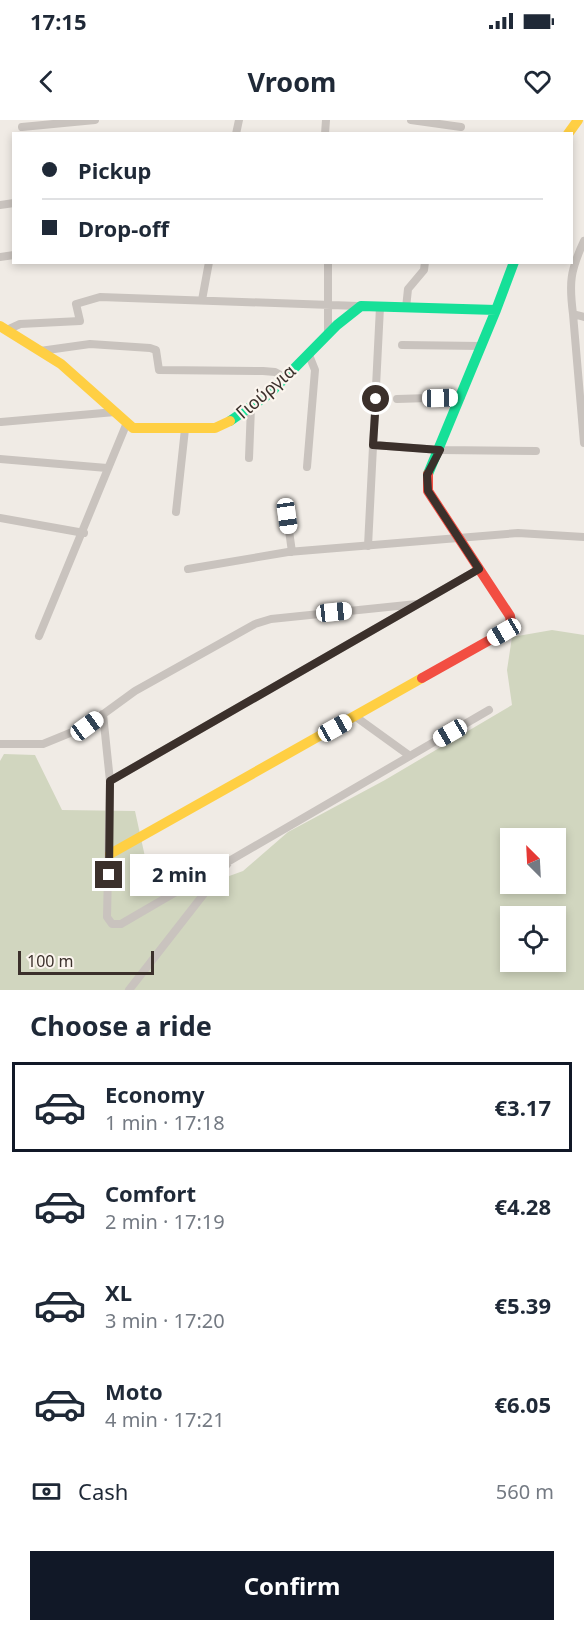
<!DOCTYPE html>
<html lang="en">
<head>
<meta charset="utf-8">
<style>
	:root { --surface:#fff; --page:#f2f2f3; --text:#1f2937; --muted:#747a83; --line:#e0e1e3; --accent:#111827 }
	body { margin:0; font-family:"Noto Sans",sans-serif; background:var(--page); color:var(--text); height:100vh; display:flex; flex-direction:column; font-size:22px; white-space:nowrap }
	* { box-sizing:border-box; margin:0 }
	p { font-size:20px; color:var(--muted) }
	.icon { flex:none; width:33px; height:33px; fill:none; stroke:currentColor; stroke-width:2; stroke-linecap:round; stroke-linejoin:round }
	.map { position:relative; height:870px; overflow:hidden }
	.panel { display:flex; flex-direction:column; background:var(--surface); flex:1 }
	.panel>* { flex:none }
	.banner { position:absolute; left:12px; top:12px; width:561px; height:132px; border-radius:0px; box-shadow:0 3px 9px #0003; display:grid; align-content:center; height:132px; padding:0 30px; background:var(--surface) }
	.needle { width:39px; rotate:336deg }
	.fabs { position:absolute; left:500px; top:708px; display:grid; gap:12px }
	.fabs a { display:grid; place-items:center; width:66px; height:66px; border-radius:0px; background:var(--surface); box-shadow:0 3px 9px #0003; font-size:30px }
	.scale { position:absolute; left:18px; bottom:15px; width:136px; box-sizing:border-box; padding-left:6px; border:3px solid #3b302b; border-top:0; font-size:16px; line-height:21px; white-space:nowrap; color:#3b302b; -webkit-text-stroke:4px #fbf5ee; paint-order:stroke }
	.end { position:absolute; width:27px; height:27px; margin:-14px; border:8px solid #3b302b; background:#fff; box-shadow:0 0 0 3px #fff }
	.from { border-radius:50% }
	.bubble { position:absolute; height:42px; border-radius:0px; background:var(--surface); box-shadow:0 3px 9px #0003; font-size:20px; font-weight:700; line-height:42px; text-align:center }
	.car { position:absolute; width:18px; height:36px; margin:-18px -9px; border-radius:8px; box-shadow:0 0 4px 2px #0007; background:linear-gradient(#fff 24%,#345 0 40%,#fff 0 76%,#345 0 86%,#fff 0) }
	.banner b { display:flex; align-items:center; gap:21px; height:57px; font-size:22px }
	.banner b+b { border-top:2px solid var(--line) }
	.banner i { width:15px; height:15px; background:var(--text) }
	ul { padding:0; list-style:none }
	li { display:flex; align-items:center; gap:18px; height:90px; margin:0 12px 9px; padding:0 18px; border:3px solid transparent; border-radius:0px }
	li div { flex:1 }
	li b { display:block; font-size:22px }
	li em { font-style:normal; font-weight:700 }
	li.selected { border-color:var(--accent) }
	li>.icon { width:54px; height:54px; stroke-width:1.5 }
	h2 { padding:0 30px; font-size:27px; line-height:72px }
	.pay { display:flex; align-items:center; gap:15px; height:66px; padding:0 30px; font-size:22px }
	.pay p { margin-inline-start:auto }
	.primary-button { display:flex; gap:12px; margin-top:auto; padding:12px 30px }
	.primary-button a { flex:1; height:69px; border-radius:0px; background:var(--accent); color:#fff; font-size:24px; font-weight:700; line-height:69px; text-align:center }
	.status { display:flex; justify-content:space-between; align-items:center; height:42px; padding:0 30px; background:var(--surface); direction:ltr }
	.status svg { height:16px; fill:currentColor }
	header { display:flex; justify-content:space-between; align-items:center; height:78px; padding:0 30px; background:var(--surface); font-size:27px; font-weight:700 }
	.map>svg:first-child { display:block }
	.green { fill:#d1d6bf; fill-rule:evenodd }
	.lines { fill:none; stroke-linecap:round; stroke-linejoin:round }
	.street { stroke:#c9c3be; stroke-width:8 }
	.fast { stroke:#16e098; stroke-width:10 }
	.slow { stroke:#ffcf43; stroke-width:10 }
	.jam { stroke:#f24e42; stroke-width:10 }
	.route { stroke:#3b302b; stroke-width:8 }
	.labels { text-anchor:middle; stroke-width:4.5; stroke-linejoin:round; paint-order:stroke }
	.street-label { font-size:18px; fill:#3b302b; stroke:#fbf5ee }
</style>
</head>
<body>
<div class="status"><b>17:15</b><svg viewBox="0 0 49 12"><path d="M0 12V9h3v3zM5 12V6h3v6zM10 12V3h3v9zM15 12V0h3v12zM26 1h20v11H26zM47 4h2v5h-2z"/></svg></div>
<header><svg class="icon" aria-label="back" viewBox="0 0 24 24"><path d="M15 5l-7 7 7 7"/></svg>Vroom<svg class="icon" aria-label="heart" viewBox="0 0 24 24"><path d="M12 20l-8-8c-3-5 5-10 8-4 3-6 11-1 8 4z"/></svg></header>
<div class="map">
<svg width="584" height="870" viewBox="0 0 584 870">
	<rect width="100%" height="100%" fill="#f0ebe5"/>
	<path class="green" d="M552,510L584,515V870H0V641L4,634L35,635L62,690L135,691L147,746L221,759L243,751L288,712L385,660L512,585L507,550L512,517ZM510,718H555V764H510ZM510,796H555V842H510Z"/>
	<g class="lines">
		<path class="street" d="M411,0L461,7
			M22,7L95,0
			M236,14L239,0
			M325,14L326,0
			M0,85L14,83
			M584,121C570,151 569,163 573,194L584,197
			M0,137L14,135
			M328,142V214
			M202,180L209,142
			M406,188L408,169L424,150L425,142
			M573,194L584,323
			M7,210L20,204L80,201L76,184L100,177L359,186
			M402,225L481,226
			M40,231L90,224L150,228L156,230L159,250L263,251L275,252L284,257
			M397,279L461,277
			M1,302L115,292
			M373,325L440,330L536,331
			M249,338L251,287
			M0,339L107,348
			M307,347L315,250L309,235
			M176,392L185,309
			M287,396L292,432
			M0,398L84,413
			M368,426L380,187
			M188,449L288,432L518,413L584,417
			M39,516L126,305
			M103,594L110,661L107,797L112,804H121L489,590
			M356,597L410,636
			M0,624H43L87,606L135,571L255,504L271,499L417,484
			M110,661L479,449
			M129,870L228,743"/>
		<path class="fast" d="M230,301L269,274L337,205L361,186L496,190L514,142
			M428,354L496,190"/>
		<path class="slow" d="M568,14L578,0
			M0,206L61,244L133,308H215L230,301
			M110,734L422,558"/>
		<path class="jam" d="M422,558L504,512L511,503L510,496L428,371V354"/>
	</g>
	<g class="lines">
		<path class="route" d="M109,755L110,661L479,449L428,371L427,355L440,330L373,325L376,279"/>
	</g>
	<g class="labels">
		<g class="street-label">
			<text transform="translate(266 272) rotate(-41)" y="6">Γιούργια</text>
		</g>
	</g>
</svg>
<div class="fabs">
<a><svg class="needle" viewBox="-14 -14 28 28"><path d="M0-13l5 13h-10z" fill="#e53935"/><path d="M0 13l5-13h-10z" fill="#747a83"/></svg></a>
<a><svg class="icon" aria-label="locate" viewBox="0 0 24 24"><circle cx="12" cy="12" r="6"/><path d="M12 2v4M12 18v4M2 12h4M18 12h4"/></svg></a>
</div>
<div class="scale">100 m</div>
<i class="end from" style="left:376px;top:279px"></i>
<i class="end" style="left:109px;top:755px"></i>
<div class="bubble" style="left:130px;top:734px;width:99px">2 min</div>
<i class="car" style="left:440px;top:278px;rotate:89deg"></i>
<i class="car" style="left:287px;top:396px;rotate:172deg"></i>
<i class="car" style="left:334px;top:492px;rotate:84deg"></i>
<i class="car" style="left:504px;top:512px;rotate:240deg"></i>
<i class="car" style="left:87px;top:606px;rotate:54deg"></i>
<i class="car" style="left:335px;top:608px;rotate:61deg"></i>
<i class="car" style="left:450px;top:613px;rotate:240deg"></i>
<div class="banner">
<b><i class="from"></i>Pickup</b>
<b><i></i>Drop-off</b>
</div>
</div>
<section class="panel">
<h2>Choose a ride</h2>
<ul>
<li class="selected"><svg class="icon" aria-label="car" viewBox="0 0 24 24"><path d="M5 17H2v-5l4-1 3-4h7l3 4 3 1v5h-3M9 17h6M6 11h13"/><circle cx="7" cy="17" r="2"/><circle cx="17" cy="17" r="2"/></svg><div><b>Economy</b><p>1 min · 17:18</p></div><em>€3.17</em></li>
<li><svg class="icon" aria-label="car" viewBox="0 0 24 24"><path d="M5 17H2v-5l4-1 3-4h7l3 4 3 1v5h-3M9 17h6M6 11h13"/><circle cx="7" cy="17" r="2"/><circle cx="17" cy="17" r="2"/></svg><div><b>Comfort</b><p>2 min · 17:19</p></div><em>€4.28</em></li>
<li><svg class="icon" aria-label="car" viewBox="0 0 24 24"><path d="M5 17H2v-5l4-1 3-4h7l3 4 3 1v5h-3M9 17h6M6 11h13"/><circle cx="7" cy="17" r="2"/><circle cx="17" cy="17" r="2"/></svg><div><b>XL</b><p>3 min · 17:20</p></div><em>€5.39</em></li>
<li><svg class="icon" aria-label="car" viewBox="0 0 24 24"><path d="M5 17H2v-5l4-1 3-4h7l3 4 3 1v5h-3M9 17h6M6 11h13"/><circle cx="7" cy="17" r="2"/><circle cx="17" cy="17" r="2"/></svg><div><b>Moto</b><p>4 min · 17:21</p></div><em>€6.05</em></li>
</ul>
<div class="pay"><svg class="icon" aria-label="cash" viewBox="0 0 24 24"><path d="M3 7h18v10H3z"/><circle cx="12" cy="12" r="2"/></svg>Cash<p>560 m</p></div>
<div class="primary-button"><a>Confirm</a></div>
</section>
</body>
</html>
